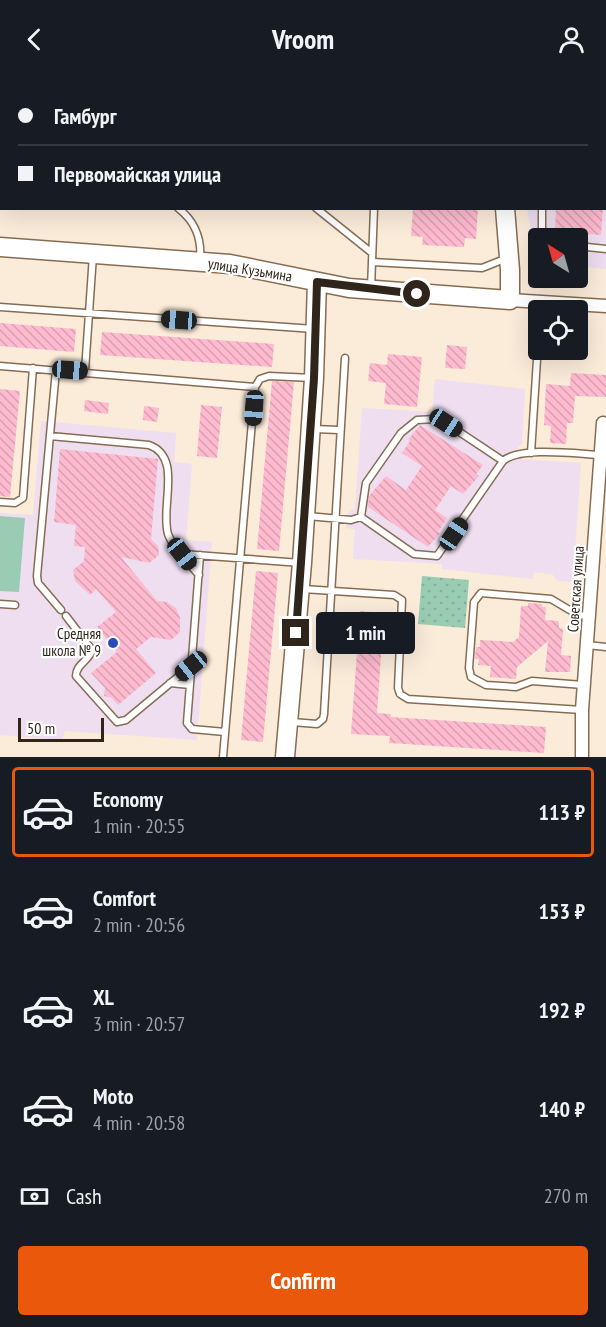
<!DOCTYPE html>
<html lang="en">
<head>
<meta charset="utf-8">
<style>
	:root { --surface:#171b24; --page:#20242c; --text:#f1f3f6; --muted:#9ea1a6; --line:#363941; --accent:#ea580c }
	body { margin:0; font-family:"PT Sans Narrow",sans-serif; background:var(--page); color:var(--text); height:100vh; display:flex; flex-direction:column; font-size:22px; white-space:nowrap }
	* { box-sizing:border-box; margin:0 }
	p { font-size:20px; color:var(--muted) }
	.icon { flex:none; width:33px; height:33px; fill:none; stroke:currentColor; stroke-width:2; stroke-linecap:round; stroke-linejoin:round }
	.map { position:relative; height:679px; overflow:hidden }
	.side { display:flex; flex-direction:column; background:var(--surface); flex:1 }
	.side>* { flex:none }
	.top-card { position:absolute; left:0px; top:0px; width:606px; height:132px; box-shadow:0 6px 24px #0002; display:grid; align-content:center; height:132px; padding:0 18px; background:var(--surface) }
	.needle { width:39px; rotate:323deg }
	.tools { position:absolute; left:528px; top:150px; display:grid; gap:12px }
	.tools a { display:grid; place-items:center; width:60px; height:60px; border-radius:6px; background:var(--surface); box-shadow:0 6px 24px #0002; font-size:30px }
	.scale { position:absolute; left:18px; bottom:15px; width:86px; box-sizing:border-box; padding-left:6px; border:3px solid #2f251a; border-top:0; font-size:16px; line-height:21px; white-space:nowrap; color:#2f251a; -webkit-text-stroke:4px #fff; paint-order:stroke }
	.end { position:absolute; width:27px; height:27px; margin:-14px; border:8px solid #2f251a; background:#fff; box-shadow:0 0 0 3px #fff }
	.from { border-radius:50% }
	.bubble { position:absolute; height:42px; border-radius:6px; background:var(--surface); box-shadow:0 6px 24px #0002; font-size:20px; font-weight:600; line-height:42px; text-align:center }
	.car { position:absolute; width:18px; height:36px; margin:-18px -9px; border-radius:8px; box-shadow:0 0 4px 2px #0007; background:linear-gradient(#222 24%,#8ab4d8 0 40%,#222 0 76%,#8ab4d8 0 86%,#222 0) }
	.top-card b { display:flex; align-items:center; gap:21px; height:57px; font-size:22px }
	.top-card b+b { border-top:2px solid var(--line) }
	.top-card i { width:15px; height:15px; background:var(--text) }
	ul { padding:10px 0 0; list-style:none }
	li { display:flex; align-items:center; gap:18px; height:90px; margin:0 12px 9px; padding:0 6px; border:3px solid transparent; border-radius:6px }
	li div { flex:1 }
	li b { display:block; font-size:22px }
	li em { font-style:normal; font-weight:600 }
	li.on { border-color:var(--accent) }
	li>.icon { width:54px; height:54px; stroke-width:1.5 }
	.pay { display:flex; align-items:center; gap:15px; height:66px; padding:0 18px; font-size:22px }
	.pay p { margin-inline-start:auto }
	.cta { display:flex; gap:12px; margin-top:auto; padding:12px 18px }
	.cta a { flex:1; height:69px; border-radius:6px; background:var(--accent); color:#fff; font-size:24px; font-weight:600; line-height:69px; text-align:center }
	header { display:flex; justify-content:space-between; align-items:center; height:78px; padding:0 18px; background:var(--surface); font-size:27px; font-weight:600 }
	.map>svg:first-child { display:block }
	.education { fill:#eedef0 }
	.grass { fill:#99ccb2 }
	.park { fill:url(#park-dots) }
	.building { fill:url(#building-back-hatch) }
	.lines { fill:none; stroke-linecap:round; stroke-linejoin:round }
	.lane-casing { stroke:#856d53; stroke-width:9 }
	.street-casing { stroke:#856d53; stroke-width:15 }
	.secondary-casing { stroke:#856d53; stroke-width:21 }
	.lane { stroke:#fff; stroke-width:6 }
	.street { stroke:#fff; stroke-width:12 }
	.secondary { stroke:#fff; stroke-width:18 }
	.route { stroke:#2f251a; stroke-width:8 }
	.poi-dot { fill:#294ab9; stroke:#fff; stroke-width:2 }
	.labels { text-anchor:middle; stroke-width:4.5; stroke-linejoin:round; paint-order:stroke }
	.street-label { font-size:15px; fill:#2f251a; stroke:#fff }
	.poi-label { font-size:15px; fill:#2f251a; stroke:#fff; text-anchor:end }
</style>
</head>
<body>
<header><svg class="icon" aria-label="back" viewBox="0 0 24 24"><path d="M15 5l-7 7 7 7"/></svg>Vroom<svg class="icon" aria-label="person" viewBox="0 0 24 24"><circle cx="12" cy="8" r="4"/><path d="M4 21q1-7 8-7t8 7"/></svg></header>
<div class="map">
<svg width="606" height="679" viewBox="0 0 606 679">
	<defs>
		<pattern id="park-dots" width="8" height="8" patternUnits="userSpaceOnUse" patternTransform="scale(1.5)"><rect width="8" height="8" fill="#99ccb2"/><path d="M2 2h.1M6 6h.1" fill="none" stroke="#84af98" stroke-width="1.8" stroke-linecap="round"/></pattern>
		<pattern id="building-back-hatch" width="6" height="6" patternUnits="userSpaceOnUse" patternTransform="scale(1.5)"><rect width="6" height="6" fill="#febacf"/><path d="M-1 5l2 2M0 0l6 6M5-1l2 2" fill="none" stroke="#daa0b1"/></pattern>
	</defs>
	<rect width="100%" height="100%" fill="#fbebd9"/>
	<path class="education" d="M504,0H606V191L578,188V160H538L537,184L527,131L604,130V2Z
		M435,301L525,311L522,366L518,369L517,381L581,385L573,504L557,503L552,496L534,494L533,501L442,491V486L353,481L355,451L346,450L348,435L355,430L362,330L432,334Z
		M41,343L176,355L174,384L192,386L186,462L212,464L197,662L65,653L62,662L0,657V435L33,437Z"/>
	<path class="grass" d="M0,438L25,440L19,514L0,513Z"/>
	<path class="park" d="M422,498L469,502L465,550L418,546Z"/>
	<path class="building" d="M413,130H478L476,161L465,160L464,169L422,167L423,159L411,158Z
		M580,130H603L601,157L555,154L556,131Z
		M0,245L76,251L74,274L0,268Z
		M102,254L274,266L272,289L100,277Z
		M447,267L467,269L465,291L445,290Z
		M388,276L422,279L417,329L384,326L386,305L368,303L370,285L387,287Z
		M571,295L606,297V319L575,318L573,345H567L566,366L550,365L551,348L544,347L546,306L570,308Z
		M272,303L294,304L279,473L257,471Z
		M0,311L20,313L10,419L0,418Z
		M85,322L109,325L108,336L84,333Z
		M201,327L222,329L217,380L197,378Z
		M144,328L159,330L157,344L143,342Z
		M420,347L483,387L476,396L479,398L463,416L451,408L435,432L447,440L438,454L440,455L428,469L368,429L369,418L386,398L406,412L422,388L402,375L410,363L408,362Z
		M60,371L158,381L151,461L158,468L159,477L149,485L121,479L157,523L167,524L176,530L180,540V554L171,562L151,559L136,571L156,595L118,627L112,620L104,618L105,610L91,595L117,574L97,549L116,534L96,511L90,517L75,503L73,492L84,483L85,469L74,468L76,447L54,444Z
		M256,493L278,495L263,664L241,662Z
		M528,525L542,526V529H546L545,542L559,543V550L563,551L561,577L571,578L570,594H545L548,563L517,589L516,601L490,599L491,588L478,587L479,581H475L476,569H480V562L513,564L519,559L521,528H528Z
		M360,533L384,535L377,635L391,636V639L546,649L544,675L389,665L390,658L351,656Z"/>
	<g class="lines">
		<defs>
			<path id="lane" d="M288,0L289,2
				M521,0V2
				M348,1L349,2
				M539,2L540,0
				M604,26L606,27
				M178,130C196,144 202,161 200,183
				M316,130L372,175
				M542,130V160
				M578,168L606,171
				M372,184L482,190L507,180
				M371,211L374,130
				M0,229L314,251
				M0,288L255,309
				M56,292L37,498L38,505L61,532
				M85,293L93,177
				M314,351L339,352
				M50,358L149,367C183,379 160,428 168,456C173,470 189,485 199,497
				M531,375L538,266
				M0,424L15,425L23,420L33,290
				M308,438L351,442L361,439L414,476L437,478L503,383
				M361,439L366,405L401,355L417,342L436,341L446,345L503,383C520,368 578,376 601,377
				M182,476L301,485
				M200,477L187,645L192,651L225,654
				M303,511L394,517L402,522L398,610L400,616L408,621L582,632
				M0,526L15,527
				M66,538L92,572C89,583 76,586 76,598L117,644L126,642L191,588
				M587,567L606,569
				M170,605L190,607
				M583,607L532,603L516,609L486,607L471,599L469,590L474,524L481,515L551,521L578,537L589,538
				M292,644L317,646L323,641L324,636L345,280
				M223,679L255,309L260,301L269,298L313,300"/>
			<path id="street" d="M510,222L606,228
				M582,679V632L603,345"/>
			<path id="secondary" d="M491,0V2
				M0,169L230,186L349,210L510,222V192L505,130
				M285,679L302,485L314,300L317,204"/>
		</defs>
		<use href="#lane" class="lane-casing"/>
		<use href="#street" class="street-casing"/>
		<use href="#secondary" class="secondary-casing"/>
		<use href="#lane" class="lane"/>
		<use href="#street" class="street"/>
		<use href="#secondary" class="secondary"/>
	</g>
	<g class="lines">
		<path class="route" d="M296,555L314,300L317,204L417,216"/>
	</g>
	<circle class="poi-dot" cx="113" cy="565" r="6"/>
	<g class="labels">
		<g class="street-label">
			<text transform="translate(250 192) rotate(9)" y="5">улица Кузьмина</text>
			<text transform="translate(576 511) rotate(-86)" y="5">Советская улица</text>
		</g>
		<g class="poi-label">
			<text x="101" y="561">Средняя<tspan x="101" dy="17">школа № 9</tspan></text>
		</g>
	</g>
</svg>
<div class="tools">
<a><svg class="needle" viewBox="-14 -14 28 28"><path d="M0-13l5 13h-10z" fill="#e53935"/><path d="M0 13l5-13h-10z" fill="#9ea1a6"/></svg></a>
<a><svg class="icon" aria-label="locate" viewBox="0 0 24 24"><circle cx="12" cy="12" r="6"/><path d="M12 2v4M12 18v4M2 12h4M18 12h4"/></svg></a>
</div>
<div class="scale">50 m</div>
<i class="end from" style="left:417px;top:216px"></i>
<i class="end" style="left:296px;top:555px"></i>
<div class="bubble" style="left:316px;top:534px;width:99px">1 min</div>
<i class="car" style="left:179px;top:242px;rotate:274deg"></i>
<i class="car" style="left:70px;top:292px;rotate:94deg"></i>
<i class="car" style="left:254px;top:330px;rotate:184deg"></i>
<i class="car" style="left:446px;top:345px;rotate:123deg"></i>
<i class="car" style="left:454px;top:456px;rotate:34deg"></i>
<i class="car" style="left:182px;top:476px;rotate:142deg"></i>
<i class="car" style="left:191px;top:588px;rotate:231deg"></i>
<div class="top-card">
<b><i class="from"></i>Гамбург</b>
<b><i></i>Первомайская улица</b>
</div>
</div>
<section class="side">
<ul>
<li class="on"><svg class="icon" aria-label="car" viewBox="0 0 24 24"><path d="M5 17H2v-5l4-1 3-4h7l3 4 3 1v5h-3M9 17h6M6 11h13"/><circle cx="7" cy="17" r="2"/><circle cx="17" cy="17" r="2"/></svg><div><b>Economy</b><p>1 min · 20:55</p></div><em>113 ₽</em></li>
<li><svg class="icon" aria-label="car" viewBox="0 0 24 24"><path d="M5 17H2v-5l4-1 3-4h7l3 4 3 1v5h-3M9 17h6M6 11h13"/><circle cx="7" cy="17" r="2"/><circle cx="17" cy="17" r="2"/></svg><div><b>Comfort</b><p>2 min · 20:56</p></div><em>153 ₽</em></li>
<li><svg class="icon" aria-label="car" viewBox="0 0 24 24"><path d="M5 17H2v-5l4-1 3-4h7l3 4 3 1v5h-3M9 17h6M6 11h13"/><circle cx="7" cy="17" r="2"/><circle cx="17" cy="17" r="2"/></svg><div><b>XL</b><p>3 min · 20:57</p></div><em>192 ₽</em></li>
<li><svg class="icon" aria-label="car" viewBox="0 0 24 24"><path d="M5 17H2v-5l4-1 3-4h7l3 4 3 1v5h-3M9 17h6M6 11h13"/><circle cx="7" cy="17" r="2"/><circle cx="17" cy="17" r="2"/></svg><div><b>Moto</b><p>4 min · 20:58</p></div><em>140 ₽</em></li>
</ul>
<div class="pay"><svg class="icon" aria-label="cash" viewBox="0 0 24 24"><path d="M3 7h18v10H3z"/><circle cx="12" cy="12" r="2"/></svg>Cash<p>270 m</p></div>
<div class="cta"><a>Confirm</a></div>
</section>
</body>
</html>
